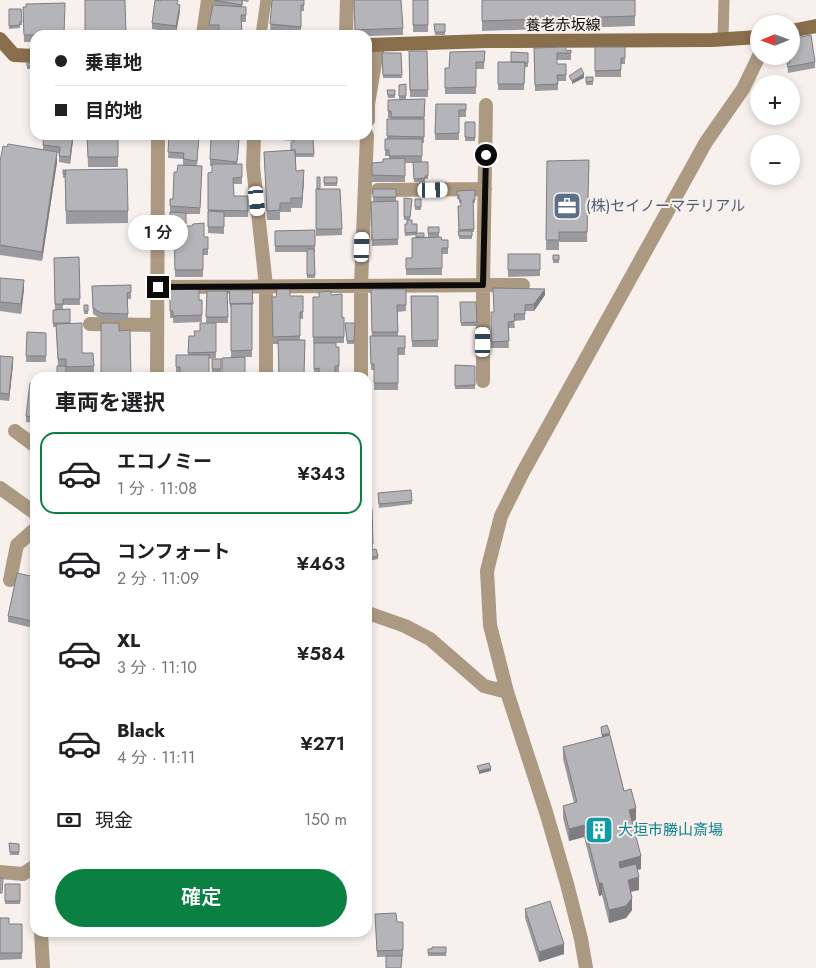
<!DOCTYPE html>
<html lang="ja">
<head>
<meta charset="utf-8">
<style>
	:root { --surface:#fff; --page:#f2f2f2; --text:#202124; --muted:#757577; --line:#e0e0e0; --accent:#0b8043 }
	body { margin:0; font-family:Jost,"Noto Sans JP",sans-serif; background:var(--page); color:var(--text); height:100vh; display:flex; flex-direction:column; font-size:19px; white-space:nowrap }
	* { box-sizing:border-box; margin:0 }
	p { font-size:16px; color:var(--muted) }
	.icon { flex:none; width:28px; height:28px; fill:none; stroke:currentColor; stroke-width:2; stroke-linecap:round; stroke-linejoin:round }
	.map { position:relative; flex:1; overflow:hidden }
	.details { position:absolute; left:30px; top:372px; width:342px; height:565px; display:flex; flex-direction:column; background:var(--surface); border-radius:15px; box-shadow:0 2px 8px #0003 }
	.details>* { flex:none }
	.banner { position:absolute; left:30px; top:30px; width:342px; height:110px; border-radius:15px; box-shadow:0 2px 8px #0003; display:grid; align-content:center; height:110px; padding:0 25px; background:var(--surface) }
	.needle { width:32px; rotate:269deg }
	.fabs { position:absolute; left:750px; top:15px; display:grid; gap:10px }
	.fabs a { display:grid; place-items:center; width:50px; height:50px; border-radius:50%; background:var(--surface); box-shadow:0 2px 8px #0003; font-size:25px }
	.end { position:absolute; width:22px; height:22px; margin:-11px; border:6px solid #0d0b0a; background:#fff; box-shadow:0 0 0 2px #fff }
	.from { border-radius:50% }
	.bubble { position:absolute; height:35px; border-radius:18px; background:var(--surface); box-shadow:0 2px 8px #0003; font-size:16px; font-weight:600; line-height:35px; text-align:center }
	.car { position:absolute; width:15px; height:30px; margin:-15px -8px; border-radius:6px; box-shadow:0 0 4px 1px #0007; background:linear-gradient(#fff 24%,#345 0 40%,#fff 0 76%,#345 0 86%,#fff 0) }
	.banner b { display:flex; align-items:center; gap:18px; height:48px; font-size:19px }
	.banner b+b { border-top:1px solid var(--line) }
	.banner i { width:12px; height:12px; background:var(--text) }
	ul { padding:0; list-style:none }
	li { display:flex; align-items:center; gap:15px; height:82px; margin:0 10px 8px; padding:0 15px; border:2px solid transparent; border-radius:15px }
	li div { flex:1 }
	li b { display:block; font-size:19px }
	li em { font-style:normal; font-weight:600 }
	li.current { border-color:var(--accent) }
	li>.icon { width:45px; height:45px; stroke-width:1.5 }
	h2 { padding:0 25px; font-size:22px; line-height:60px }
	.pay { display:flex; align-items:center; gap:12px; height:55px; padding:0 25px; font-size:19px }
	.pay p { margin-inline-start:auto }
	.primary-button { display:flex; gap:10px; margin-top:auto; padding:10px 25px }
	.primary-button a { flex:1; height:58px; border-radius:30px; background:var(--accent); color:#fff; font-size:20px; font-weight:600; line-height:58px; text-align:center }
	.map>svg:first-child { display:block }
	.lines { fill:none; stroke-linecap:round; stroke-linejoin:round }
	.service { stroke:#ac9982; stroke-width:11 }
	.minor { stroke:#ac9982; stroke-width:14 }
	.secondary { stroke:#896e4c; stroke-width:14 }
	.wall { fill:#9b9b9f }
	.shaded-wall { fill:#7e7e82 }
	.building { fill:#b4b4b9; stroke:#7e7e82 }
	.route { stroke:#0d0b0a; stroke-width:6 }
	.labels { text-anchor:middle; stroke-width:4; stroke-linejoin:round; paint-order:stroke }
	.street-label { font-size:15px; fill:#0d0b0a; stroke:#f7f0ed }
	.service-label { font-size:15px; fill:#4e5e75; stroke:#f7f0ed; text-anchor:start }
	.culture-label { font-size:15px; fill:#0d838f; stroke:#f7f0ed; text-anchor:start }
</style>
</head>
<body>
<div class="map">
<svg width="816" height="968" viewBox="0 0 816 968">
	<rect width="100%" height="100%" fill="#f7f0ed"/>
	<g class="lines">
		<path class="service" d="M261,35L266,0
			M723,39L724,0"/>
		<path class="minor" d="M203,35L208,0
			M346,35L347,0
			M368,120V104L378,45
			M254,135L253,166L266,286V378
			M378,190L485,189
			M158,287L523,285
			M90,324L157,325
			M157,378L158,135
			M361,378V285L367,135
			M483,381V285L486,105
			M15,431L35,446
			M0,488L35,513
			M10,580L17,545L35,529
			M368,613L405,626L430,639L484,686L507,692
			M0,872L23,874L35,866
			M41,932L43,968
			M586,968L581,939L567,884L546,812L507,692L490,625L487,571L501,516L523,472L706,142L743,89L759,56"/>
		<path class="secondary" d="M791,31L816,26
			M0,39L14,55L35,56
			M368,45L487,41L712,40L759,37"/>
	</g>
	<path class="wall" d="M214,0H249L248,2L243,1L242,7H246V22H241L242,35H219V31L209,32V25L214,5Z
		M272,0L304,5V11H301V33L270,31Z
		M354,0L403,28V35L368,36V35H355Z
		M413,0H428V32H413Z
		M482,0L635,16V26L482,31Z
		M23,7L35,35V42H24Z
		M9,9H21L22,25H20V28L9,29Z
		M180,11L176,33L152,29V23Z
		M434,24H445V35H435Z
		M595,47H625V64H621V77H595Z
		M534,48L566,51L571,50V60H557V64H566V81H558V90L535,91Z
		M409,51H427L428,97H410Z
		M485,51L484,69H476V94H445V68H449Z
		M382,53H401L402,78H383Z
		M528,53V67H525L524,90H498V62H511Z
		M788,56H791L815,62V68L788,73L787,63H789Z
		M27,63H35V69H27Z
		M586,77H593V85H586Z
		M406,84V99H399V85Z
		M387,90H395V98H388Z
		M425,99L424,143H422V162H428V179H425V182H414L413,163H405V182H372V163L383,162L389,159V156H385V139H387V119H391V118H388V100Z
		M436,104H466V117H459V140H435Z
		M465,122H475V141H465Z
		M87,135H118V167H88Z
		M169,135H205V137H199L197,166H202L200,214H186V226L204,237H208V255H203V277H175L174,226H175H170V199H173L177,172L183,165V159L168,158Z
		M269,135H298V139H313L314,157H296V171L304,179L302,208H291V212H280V220H267L264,152L291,150L294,141L269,139Z
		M73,140L70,164L59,162V153H57V162L42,261L0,255V162L7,147L43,150V145Z
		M239,146L237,164H242V184H233L234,196H248V217H224V234L208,233V173L212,172V166H210V159Z
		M589,160L587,242H559V250H546L547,161Z
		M63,170L128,211V223L66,224L65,178H63Z
		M324,177H337V186H324Z
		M316,189H320L342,229V235L316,236Z
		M373,189H396V201H398V245L372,246L371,202H373Z
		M475,190V203H473L474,232H472V239H459L458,206H461V203H459V199H457V191Z
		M404,198L412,199L410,220L412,224H417V233L424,237H428V227H439V237L442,240H448V254H442V275H406V258H412L416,235L405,236V224H407V220H404Z
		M415,199H421V210H415Z
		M315,230V253H314L315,278H307V252H275V231Z
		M508,254H540V276L508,277Z
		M553,255H559V263H553Z
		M79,257L80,305H63V309H70V324L82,353L94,366V372L66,373V366H58L56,327H53V310H55L54,258Z
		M0,278L24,289L21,314L0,311Z
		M131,285V299H128V321L101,319L93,314L92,286Z
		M170,288L199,300H202V322L173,323V318H170Z
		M371,289H406V311L398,312V336L405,348V355H398V390H374V370H371L370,336H372Z
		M229,290H252V357H231V307H230Z
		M207,291H227L228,323H216V358L209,359V378H180V373L176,374V355H188L189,336H195L200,331L206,323Z
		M331,295L342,318L344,317V343H336V347H339V372H335L314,375V343H313V297H319Z
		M545,295L534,311H525V320L514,321L515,328H508L509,348H491V312H493Z
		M303,296V319H300V340H305L304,378H279L278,344H273L272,297Z
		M411,296H438V347H412Z
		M460,302H476L477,326H461Z
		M84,305H88V314H84Z
		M345,323H355L354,344H347Z
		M27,332L46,333V362H26Z
		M0,356L13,364L9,401L0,400Z
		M212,359H221V373H212Z
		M455,365L475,366V389H455Z
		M35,383V423L26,422V416Z
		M378,496L412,501V504L379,508Z
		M368,509H372L373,549L378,556V559L369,561L368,555Z
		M35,577V621L33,628L8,622V616Z
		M601,727L610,736L624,791L636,821H632L641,869L637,870L639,890L631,892L632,910L626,918L609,923L602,895L599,896L584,837L569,841L563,818V806L574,803L563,759V747L602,737Z
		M9,843L19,844V855H10Z
		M5,884H20V904H5Z
		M525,909L564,954L539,962L525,918Z
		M375,914L397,922H403V956L377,957Z
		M0,918L9,924H22V959L0,960Z
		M446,947V956H428V949Z"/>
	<path class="shaded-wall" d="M180,5V11L176,33V26Z
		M584,74V78L572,84V81Z
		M73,135V140L70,164V157Z
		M57,152V162L42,261V252Z
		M304,170V179L302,208V198Z
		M24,280V289L21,314V304Z
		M545,289V295L534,311V304Z
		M13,357V364L9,401V394Z
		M610,733V737L602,738V735Z
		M491,768V771L479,774V771Z
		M636,808V821L629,822V810Z
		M584,825V837L569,841V829Z
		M641,856V869L619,874V862Z
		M639,877V890L628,892V880Z
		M599,883H602V895L599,896Z
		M632,898V910L626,918L609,923V910Z
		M564,944V954L539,962V952Z"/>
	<path class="building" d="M85,0H125L126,35H85Z
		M155,0L161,1V0H178L177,4L180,5L176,26L152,23Z
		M214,0H242V5Z
		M272,0H304V5H301V27L270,24Z
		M354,0H401L403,28L355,30Z
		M413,0H428V25H413Z
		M482,0H635V16L482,21Z
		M65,3L64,35H24L23,7H26V4Z
		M213,5L246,7V15H241L242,34H219V25H209Z
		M9,9H21L22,22H20V25L9,26Z
		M434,24H445V32H435Z
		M811,35L815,62L788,67L787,63H790L789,56H791V39Z
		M566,47V51L571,50V53H557V64H566V75H557L558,84L535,85L534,48Z
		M595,47H625V58H621V70L595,71Z
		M409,51H427L428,90H410Z
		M485,51L484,62H476V87L445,88V68H449L450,52Z
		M511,52L528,53V63H525V62H511Z
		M382,53H401L402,75H383Z
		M498,62H525L524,84H498Z
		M27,63H35V66H27Z
		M581,68L584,74L572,81L569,76Z
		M586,77H593V81L586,82Z
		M406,84V96H399V85Z
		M387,90H395V95H388Z
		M425,99L424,117H391V111H388V100Z
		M436,104H466V110H459V133L435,134Z
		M387,119H424V137L387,136Z
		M465,122H475V138L465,137Z
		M44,135H73L70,157L59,156L60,147L43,145Z
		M87,135H118V157H88Z
		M169,135H199L197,161L183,159L184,153L168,152Z
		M211,137L239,140L237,162L210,159Z
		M294,139H313L314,154H295V150H291V142H294Z
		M385,139H422V156H389V150H385Z
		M8,144L57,152L42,252L0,245V162L3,146L7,147Z
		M295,150L296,171L304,170L302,198H291V203H280V210L267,211L264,152Z
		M405,158V176L372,175V163L383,162V159Z
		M589,160L587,232H559V240H546L547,161Z
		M413,162H428V176H425V178L414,179Z
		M212,164H242V177L233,178L234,196H248V211L208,210V173L212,172Z
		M178,165L202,166L200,208L170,206V199H173L174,172H177Z
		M127,169L128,211H66L65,170Z
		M63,170H65L66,174H63Z
		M317,177H320V189H317Z
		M324,177H337V183H324Z
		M316,189H340L342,229H316Z
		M373,189H396V197H373Z
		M475,190V200H473L474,229L459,230L458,206H461V200H459V195H457V191Z
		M404,198L412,199L410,217H404Z
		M415,199H421V207H415Z
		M398,201V239L372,240L371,202Z
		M208,211L224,212V227H208Z
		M170,212L186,213V224L170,223Z
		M407,220H412V224H417V232L405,233V224H407Z
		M204,223V237H208V249H203V270H175L174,226H192L193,224Z
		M428,227H439V233H428Z
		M315,230V246H275V231Z
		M458,231H472V236H459Z
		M416,233H424V237H416Z
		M441,237L442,240H448V248H442V268L406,269V258H412V238Z
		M307,249H314L315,275H307Z
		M508,254H540V270H508Z
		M553,255H559V260H553Z
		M79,257L80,299H63V304H55L54,258Z
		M0,278L24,280L21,304L0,302Z
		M131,285V292L127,293L128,314L101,313L93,308L92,286Z
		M170,288L199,289V300H202V315L173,316V311H170Z
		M277,288H290V296H303V312H300V336L273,337L272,297H276Z
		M493,288L545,289L534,304L525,305V314H514L515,321L508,322L509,341L491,342V312H494Z
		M371,289H406V305H397L398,332H372Z
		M229,290H252L253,304H230Z
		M207,291H227L228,317H206Z
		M331,291V295L342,294V318L344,317V337H313V297H319V292Z
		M411,296H438V340L412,341Z
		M460,302H476L477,322L461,323Z
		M252,303V350L231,351V304Z
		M84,305H88V311H84Z
		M70,309V323H53V310Z
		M82,323V353H93L94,366L66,367V359H58L56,324Z
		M101,323H119V331L130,330L131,378H101Z
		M200,323H216V352L188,353L189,336H195L194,331H200Z
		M345,323H355L354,341H347Z
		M27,332L46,333V356H26Z
		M370,336H405V348H398V383H374V364H371Z
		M278,340H305L304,374H279Z
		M314,343H336V347H339V366H335V378H319V368L314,369Z
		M176,355H209V375H180V367H176Z
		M0,356L13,357L9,394L0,393Z
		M245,357V378H222V358Z
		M212,359H221V369H212Z
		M455,365L475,366V385L455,386Z
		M57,366H66V377H57Z
		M30,383H35V417L26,416Z
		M411,490L412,501L379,504L378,493Z
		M368,509H372L373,544H368Z
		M376,549L378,556L369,558L368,551Z
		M17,573L35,577V614L33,621L8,616Z
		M607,725L610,733L602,735L601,727Z
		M610,735L624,791L631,789L636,808L629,810L641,856L619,862L620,868L636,864L639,877L628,880L632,898L626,906L609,910L602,883H599L584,825L569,829L563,806L577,802L563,747Z
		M489,763L491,768L479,771L477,766Z
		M9,843L19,844V852H10Z
		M0,878H3L2,893H0Z
		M5,884H20V901H5Z
		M550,901L564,944L539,952L525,909Z
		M396,913L397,922H403V950L377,951L375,914Z
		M0,918H9V924H22V953H0Z
		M432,947H446V953H428V949H432Z
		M386,956H402L401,968H386Z"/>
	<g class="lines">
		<path class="route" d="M158,287L483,285L486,155"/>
	</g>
	<defs>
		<symbol id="office-square" viewBox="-11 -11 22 22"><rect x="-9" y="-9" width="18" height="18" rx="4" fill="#5c6f8a" stroke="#f7f0ed"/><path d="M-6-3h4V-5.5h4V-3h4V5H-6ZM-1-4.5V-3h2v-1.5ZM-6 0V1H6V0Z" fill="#fff"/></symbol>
		<symbol id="building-square" viewBox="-11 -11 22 22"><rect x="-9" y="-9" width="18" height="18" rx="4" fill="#0f9aa8" stroke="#f7f0ed"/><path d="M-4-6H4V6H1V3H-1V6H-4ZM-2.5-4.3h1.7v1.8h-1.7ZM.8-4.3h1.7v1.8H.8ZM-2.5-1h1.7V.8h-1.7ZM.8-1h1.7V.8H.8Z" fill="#fff"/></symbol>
	</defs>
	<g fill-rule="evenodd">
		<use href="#office-square" x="551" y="190" width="32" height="32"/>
		<use href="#building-square" x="583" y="814" width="32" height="32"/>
	</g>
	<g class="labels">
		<g class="street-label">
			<text x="563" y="30">養老赤坂線</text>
		</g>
		<g class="service-label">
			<text x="586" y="211">(株)セイノーマテリアル</text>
		</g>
		<g class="culture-label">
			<text x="618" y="835">大垣市勝山斎場</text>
		</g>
	</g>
</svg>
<div class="fabs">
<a><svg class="needle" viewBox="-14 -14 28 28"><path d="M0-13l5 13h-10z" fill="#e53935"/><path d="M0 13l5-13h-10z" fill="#757577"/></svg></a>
<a>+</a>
<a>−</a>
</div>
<i class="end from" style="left:486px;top:155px"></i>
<i class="end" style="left:158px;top:287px"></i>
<div class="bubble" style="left:128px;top:215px;width:60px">1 分</div>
<i class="car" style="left:433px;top:190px;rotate:89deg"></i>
<i class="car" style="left:257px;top:201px;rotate:174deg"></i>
<i class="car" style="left:362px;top:247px;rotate:2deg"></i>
<i class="car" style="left:483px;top:342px;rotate:0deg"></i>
<div class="banner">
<b><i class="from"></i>乗車地</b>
<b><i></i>目的地</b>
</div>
<section class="details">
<h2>車両を選択</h2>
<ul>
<li class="current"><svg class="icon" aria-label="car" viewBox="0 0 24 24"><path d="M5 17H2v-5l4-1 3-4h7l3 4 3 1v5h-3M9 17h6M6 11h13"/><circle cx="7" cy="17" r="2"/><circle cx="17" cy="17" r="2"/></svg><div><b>エコノミー</b><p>1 分 · 11:08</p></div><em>¥343</em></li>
<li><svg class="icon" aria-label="car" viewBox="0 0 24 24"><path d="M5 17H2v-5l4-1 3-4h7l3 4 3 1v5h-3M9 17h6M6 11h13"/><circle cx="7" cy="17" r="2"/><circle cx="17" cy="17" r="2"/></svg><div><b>コンフォート</b><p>2 分 · 11:09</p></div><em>¥463</em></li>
<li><svg class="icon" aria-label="car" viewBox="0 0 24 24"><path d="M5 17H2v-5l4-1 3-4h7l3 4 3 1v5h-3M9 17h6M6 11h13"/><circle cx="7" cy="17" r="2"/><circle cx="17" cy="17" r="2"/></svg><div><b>XL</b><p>3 分 · 11:10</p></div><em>¥584</em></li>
<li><svg class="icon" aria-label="car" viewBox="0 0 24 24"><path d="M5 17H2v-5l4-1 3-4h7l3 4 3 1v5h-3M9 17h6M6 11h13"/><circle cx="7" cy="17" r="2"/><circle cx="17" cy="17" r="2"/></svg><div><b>Black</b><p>4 分 · 11:11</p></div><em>¥271</em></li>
</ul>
<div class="pay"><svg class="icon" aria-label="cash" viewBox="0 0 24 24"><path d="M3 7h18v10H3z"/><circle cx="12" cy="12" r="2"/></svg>現金<p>150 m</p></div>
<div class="primary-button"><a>確定</a></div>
</section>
</div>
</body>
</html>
